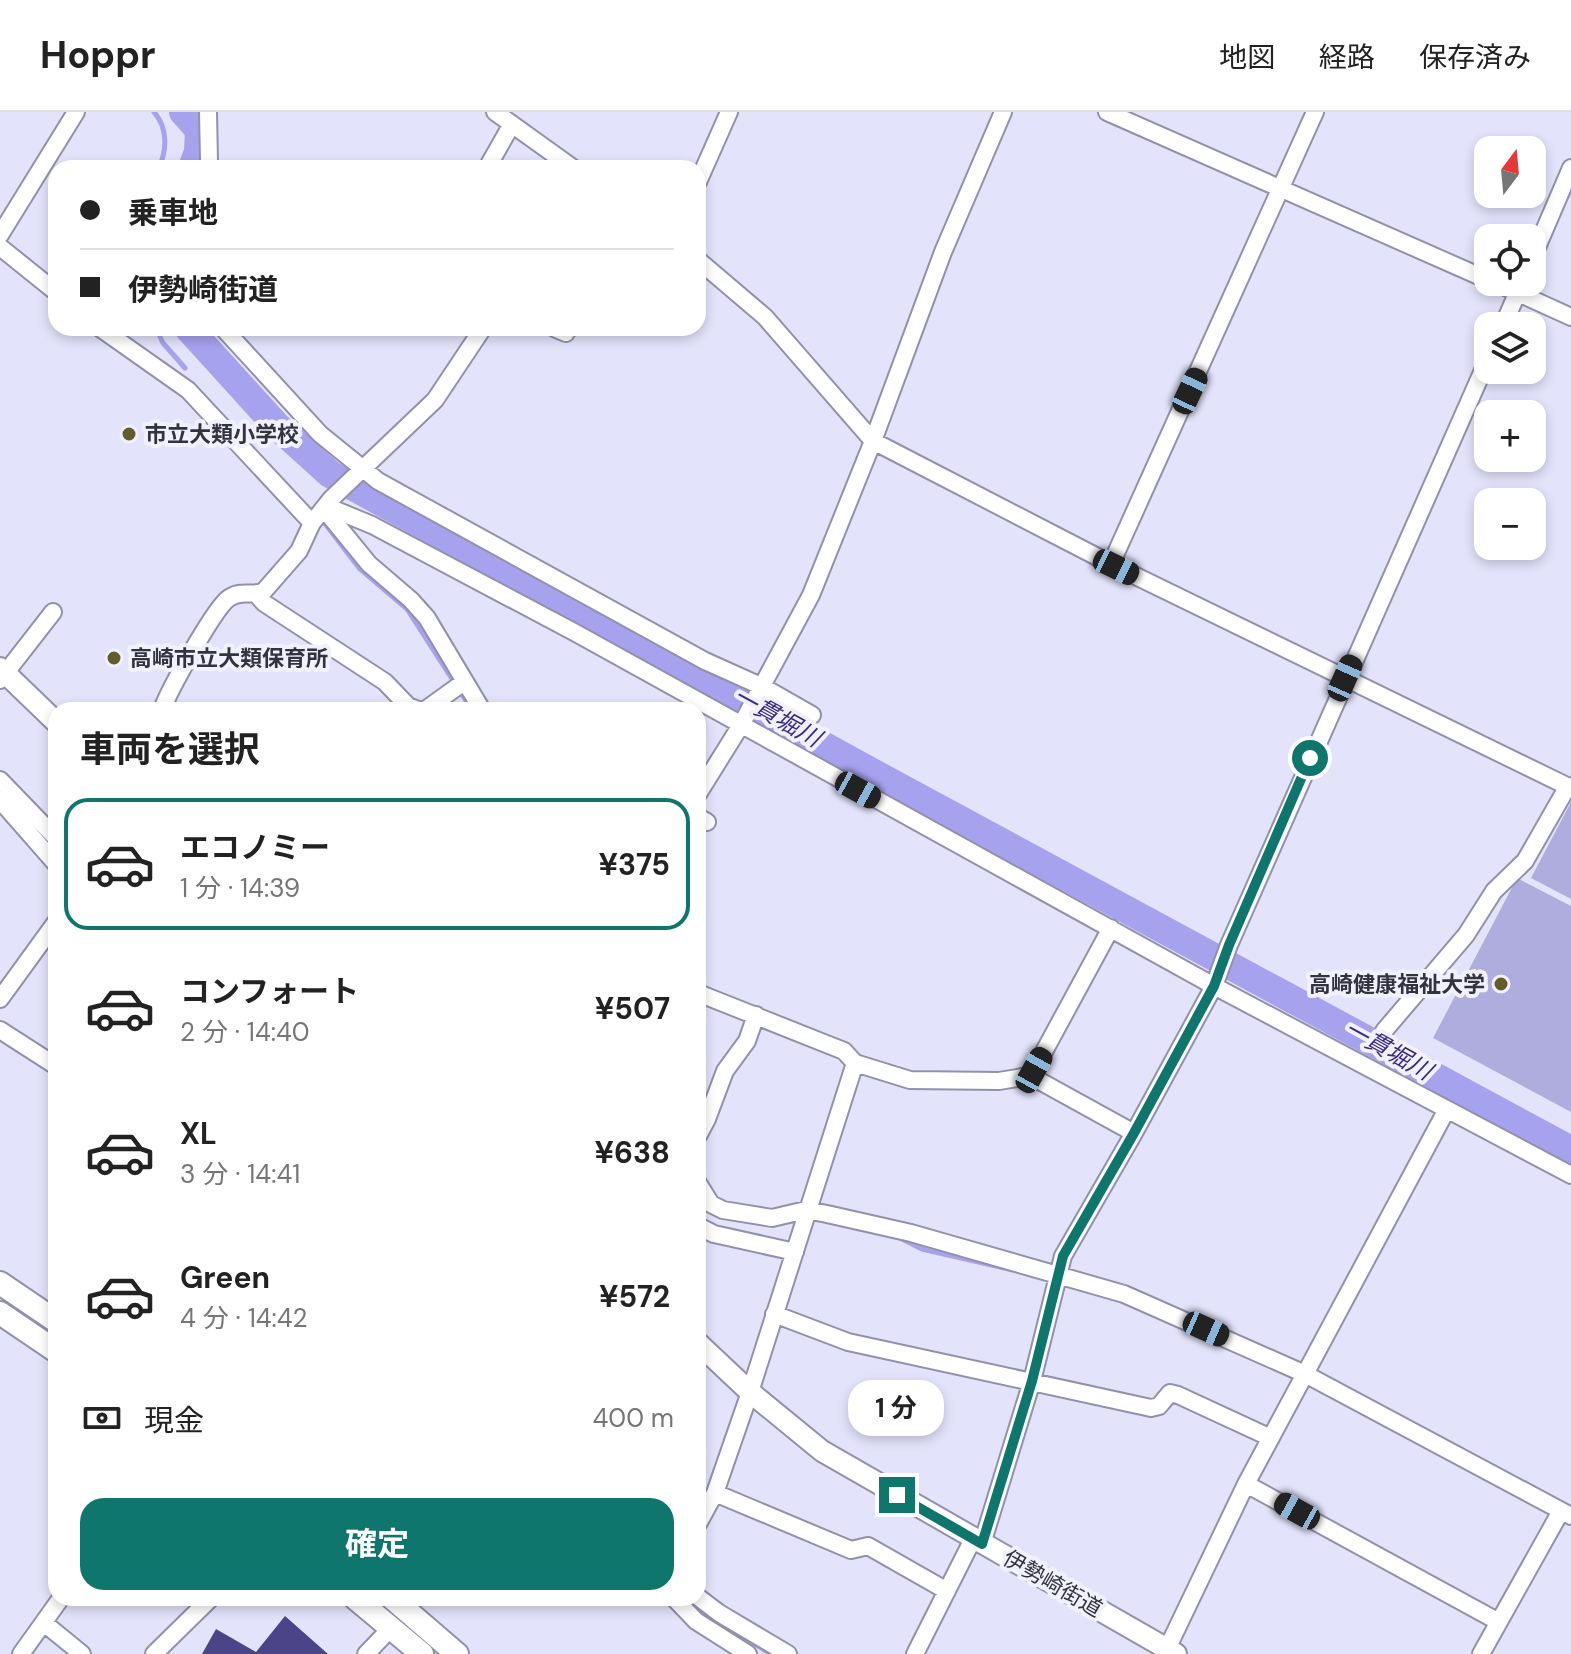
<!DOCTYPE html>
<html lang="ja">
<head>
<meta charset="utf-8">
<style>
	:root { --surface:#fff; --page:#f6f6f6; --text:#222; --muted:#767676; --line:#e0e0e0; --accent:#0f766e }
	body { margin:0; font-family:"DM Sans","Noto Sans JP",sans-serif; background:var(--page); color:var(--text); height:100vh; display:flex; flex-direction:column; font-size:30px; white-space:nowrap }
	* { box-sizing:border-box; margin:0 }
	p { font-size:26px; color:var(--muted) }
	.icon { flex:none; width:44px; height:44px; fill:none; stroke:currentColor; stroke-width:2; stroke-linecap:round; stroke-linejoin:round }
	.map { position:relative; flex:1; overflow:hidden }
	.side { position:absolute; left:48px; top:590px; width:658px; height:904px; display:flex; flex-direction:column; background:var(--surface); border-radius:24px; box-shadow:0 4px 12px #0003 }
	.side>* { flex:none }
	.banner { position:absolute; left:48px; top:48px; width:658px; height:176px; border-radius:24px; box-shadow:0 4px 12px #0003; display:grid; align-content:center; height:176px; padding:0 32px; background:var(--surface) }
	.needle { width:52px; rotate:16deg }
	.controls { position:absolute; left:1474px; top:24px; display:grid; gap:16px }
	.controls a { display:grid; place-items:center; width:72px; height:72px; border-radius:16px; background:var(--surface); box-shadow:0 4px 12px #0003; font-size:40px }
	.end { position:absolute; width:36px; height:36px; margin:-18px; border:10px solid #0f766e; background:#fff; box-shadow:0 0 0 4px #fff }
	.from { border-radius:50% }
	.bubble { position:absolute; height:56px; border-radius:24px; background:var(--surface); box-shadow:0 4px 12px #0003; font-size:26px; font-weight:700; line-height:56px; text-align:center }
	.car { position:absolute; width:24px; height:48px; margin:-24px -12px; border-radius:10px; box-shadow:0 0 6px 2px #0007; background:linear-gradient(#222 24%,#8ab4d8 0 40%,#222 0 76%,#8ab4d8 0 86%,#222 0) }
	.banner b { display:flex; align-items:center; gap:28px; height:76px; font-size:30px }
	.banner b+b { border-top:2px solid var(--line) }
	.banner i { width:20px; height:20px; background:var(--text) }
	ul { padding:0; list-style:none }
	li { display:flex; align-items:center; gap:24px; height:132px; margin:0 16px 12px; padding:0 16px; border:4px solid transparent; border-radius:24px }
	li div { flex:1 }
	li b { display:block; font-size:30px }
	li em { font-style:normal; font-weight:700 }
	li.current { border-color:var(--accent) }
	li>.icon { width:72px; height:72px; stroke-width:1.5 }
	h2 { padding:0 32px; font-size:36px; line-height:96px }
	.pay { display:flex; align-items:center; gap:20px; height:88px; padding:0 32px; font-size:30px }
	.pay p { margin-inline-start:auto }
	.button { display:flex; gap:16px; margin-top:auto; padding:16px 32px }
	.button a { flex:1; height:92px; border-radius:24px; background:var(--accent); color:#fff; font-size:32px; font-weight:700; line-height:92px; text-align:center }
	header { display:flex; align-items:center; gap:48px; box-sizing:border-box; height:112px; padding:0 40px; background:var(--surface); border-bottom:2px solid var(--line) }
	header strong { font-size:38px }
	nav { display:flex; gap:44px; margin-inline-start:auto; font-size:28px }
	.map>svg:first-child { display:block }
	.green { fill:#afadde }
	.lines { fill:none; stroke-linecap:round; stroke-linejoin:round }
	.stream { stroke:#a7a2ee; stroke-width:5 }
	.river { stroke:#a7a2ee; stroke-width:28 }
	.building { fill:#4c4488 }
	.minor-casing { stroke:#9291ac; stroke-width:20 }
	.major-casing { stroke:#9291ac; stroke-width:24 }
	.highway-casing { stroke:#9291ac; stroke-width:26 }
	.minor { stroke:#fff; stroke-width:16 }
	.major { stroke:#fff; stroke-width:20 }
	.highway { stroke:#fff; stroke-width:22 }
	.route { stroke:#0f766e; stroke-width:10 }
	.poi-dot { fill:#615e2b; stroke:#f1f1fd; stroke-width:3 }
	.labels { text-anchor:middle; stroke-width:8; stroke-linejoin:round; paint-order:stroke }
	.poi-label { font-size:22px; font-weight:bold; fill:#33333f; stroke:#f1f1fd; text-anchor:start }
	.street-label { font-size:22px; fill:#33333f; stroke:#f1f1fd }
	.water-label { font-size:24px; font-style:italic; fill:#3b2980; stroke:#f1f1fd }
</style>
</head>
<body>
<header>
<strong>Hoppr</strong>
<nav><a>地図</a><a>経路</a><a>保存済み</a></nav>
</header>
<div class="map">
<svg width="1571" height="1542" viewBox="0 0 1571 1542">
	<rect width="100%" height="100%" fill="#e3e3fb"/>
	<path class="green" d="M1571,690V787L1531,766Z
		M1517,766L1571,794V1000L1433,926Z"/>
	<g class="lines">
		<path class="stream" d="M154,0C168,16 167,38 159,56
			M156,216L163,231L185,256
			M323,409L359,456L407,497L472,598
			M34,715L56,738
			M900,1126L922,1137L1013,1158
			M689,1486L708,1503L771,1542"/>
		<path class="river" d="M183,0L199,18L198,40L192,56
			M188,216L277,314L330,362L872,660L1571,1038"/>
	</g>
	<path class="building" d="M285,1504L328,1542H202L216,1517L256,1540Z"/>
	<g class="lines">
		<defs>
			<path id="minor" d="M495,0L573,56
				M1107,0L1488,168
				M206,56L209,49L208,0
				M487,56L512,12
				M698,70L729,0
				M0,123L76,0
				M0,135L56,180
				M1532,147L1571,56
				M698,148L765,205L873,329L1111,452L1571,676
				M1494,170L1571,205
				M1503,214L1522,170
				M100,216L188,278L312,411
				M223,216L320,322L378,369L705,549L763,575L812,603
				M554,216L566,221L568,216
				M326,394L372,413L574,520L1214,874L1571,1063
				M324,397L369,452L411,488L427,506L482,598
				M1111,452L1315,0
				M257,483L264,491L385,570L408,594L418,598
				M0,568L53,500
				M162,598C168,580 215,495 229,486C241,477 253,485 264,479L299,439L312,411L331,387L435,288L483,216
				M425,598L464,570
				M0,668L56,726
				M698,682L741,613L811,483L873,329L943,140L1003,0
				M0,688L56,752
				M698,705L707,710
				M1111,816L1034,958L1036,967L1134,1021
				M698,881L844,939L855,951L750,1280L715,1381L698,1412
				M0,887L56,810
				M0,918L56,954
				M1384,919L1466,823L1494,779L1525,749L1568,674
				M855,951L910,968L999,969L1035,963
				M698,1024L707,1007L725,959L747,929L756,903
				M698,1071L711,1092L723,1098L772,1106L806,1098L827,1102L911,1121L1124,1182L1305,1262L1571,1404
				M698,1114L714,1122L795,1140
				M774,1202L848,1230L1151,1296L1159,1294L1170,1281L1178,1283L1271,1326
				M1246,1372L1499,1510
				M715,1381L851,1438L868,1434L947,1479
				M982,1432L1032,1269L1063,1144L1134,1021L1214,874L1229,833L1488,247
				M698,1485L719,1501L788,1542
				M674,1486L696,1509L748,1542
				M44,1511L82,1542
				M1167,1537L1246,1372L1446,999
				M21,1542L61,1486
				M154,1542L211,1486
				M366,1542L391,1516
				M915,1542L973,1427
				M1481,1542L1561,1399"/>
			<path id="major" d="M0,556L56,610
				M698,1231L750,1280L822,1339L1176,1542"/>
			<path id="highway" d="M0,1171L56,1209
				M0,1201L56,1239
				M355,1486L422,1542
				M392,1486L457,1542"/>
		</defs>
		<use href="#minor" class="minor-casing"/>
		<use href="#major" class="major-casing"/>
		<use href="#highway" class="highway-casing"/>
		<use href="#minor" class="minor"/>
		<use href="#major" class="major"/>
		<use href="#highway" class="highway"/>
	</g>
	<g class="lines">
		<path class="route" d="M897,1383L982,1432L1032,1269L1063,1144L1134,1021L1214,874L1229,833L1310,646"/>
	</g>
	<g class="poi-dot">
		<circle cx="129" cy="322" r="8"/>
		<circle cx="114" cy="546" r="8"/>
		<circle cx="1501" cy="872" r="8"/>
	</g>
	<g class="labels">
		<g class="poi-label">
			<text x="145" y="330">市立大類小学校</text>
			<text x="130" y="554">高崎市立大類保育所</text>
			<text x="1485" y="880" text-anchor="end">高崎健康福祉大学</text>
		</g>
		<g class="street-label">
			<text transform="translate(1053 1471) rotate(30)" y="8">伊勢崎街道</text>
		</g>
		<g class="water-label">
			<text transform="translate(777 605) rotate(29)" y="8">一貫堀川</text>
			<text transform="translate(1388 938) rotate(29)" y="8">一貫堀川</text>
		</g>
	</g>
</svg>
<div class="controls">
<a><svg class="needle" viewBox="-14 -14 28 28"><path d="M0-13l5 13h-10z" fill="#e53935"/><path d="M0 13l5-13h-10z" fill="#767676"/></svg></a>
<a><svg class="icon" aria-label="locate" viewBox="0 0 24 24"><circle cx="12" cy="12" r="6"/><path d="M12 2v4M12 18v4M2 12h4M18 12h4"/></svg></a>
<a><svg class="icon" aria-label="layers" viewBox="0 0 24 24"><path d="M12 4l9 5-9 5-9-5zM3 14l9 5 9-5"/></svg></a>
<a>+</a>
<a>−</a>
</div>
<i class="end from" style="left:1310px;top:646px"></i>
<i class="end" style="left:897px;top:1383px"></i>
<div class="bubble" style="left:848px;top:1268px;width:96px">1 分</div>
<i class="car" style="left:1190px;top:279px;rotate:25deg"></i>
<i class="car" style="left:1116px;top:455px;rotate:116deg"></i>
<i class="car" style="left:1345px;top:566px;rotate:24deg"></i>
<i class="car" style="left:858px;top:678px;rotate:119deg"></i>
<i class="car" style="left:1034px;top:958px;rotate:29deg"></i>
<i class="car" style="left:1206px;top:1217px;rotate:114deg"></i>
<i class="car" style="left:1297px;top:1399px;rotate:299deg"></i>
<div class="banner">
<b><i class="from"></i>乗車地</b>
<b><i></i>伊勢崎街道</b>
</div>
<section class="side">
<h2>車両を選択</h2>
<ul>
<li class="current"><svg class="icon" aria-label="car" viewBox="0 0 24 24"><path d="M5 17H2v-5l4-1 3-4h7l3 4 3 1v5h-3M9 17h6M6 11h13"/><circle cx="7" cy="17" r="2"/><circle cx="17" cy="17" r="2"/></svg><div><b>エコノミー</b><p>1 分 · 14:39</p></div><em>¥375</em></li>
<li><svg class="icon" aria-label="car" viewBox="0 0 24 24"><path d="M5 17H2v-5l4-1 3-4h7l3 4 3 1v5h-3M9 17h6M6 11h13"/><circle cx="7" cy="17" r="2"/><circle cx="17" cy="17" r="2"/></svg><div><b>コンフォート</b><p>2 分 · 14:40</p></div><em>¥507</em></li>
<li><svg class="icon" aria-label="car" viewBox="0 0 24 24"><path d="M5 17H2v-5l4-1 3-4h7l3 4 3 1v5h-3M9 17h6M6 11h13"/><circle cx="7" cy="17" r="2"/><circle cx="17" cy="17" r="2"/></svg><div><b>XL</b><p>3 分 · 14:41</p></div><em>¥638</em></li>
<li><svg class="icon" aria-label="car" viewBox="0 0 24 24"><path d="M5 17H2v-5l4-1 3-4h7l3 4 3 1v5h-3M9 17h6M6 11h13"/><circle cx="7" cy="17" r="2"/><circle cx="17" cy="17" r="2"/></svg><div><b>Green</b><p>4 分 · 14:42</p></div><em>¥572</em></li>
</ul>
<div class="pay"><svg class="icon" aria-label="cash" viewBox="0 0 24 24"><path d="M3 7h18v10H3z"/><circle cx="12" cy="12" r="2"/></svg>現金<p>400 m</p></div>
<div class="button"><a>確定</a></div>
</section>
</div>
</body>
</html>
